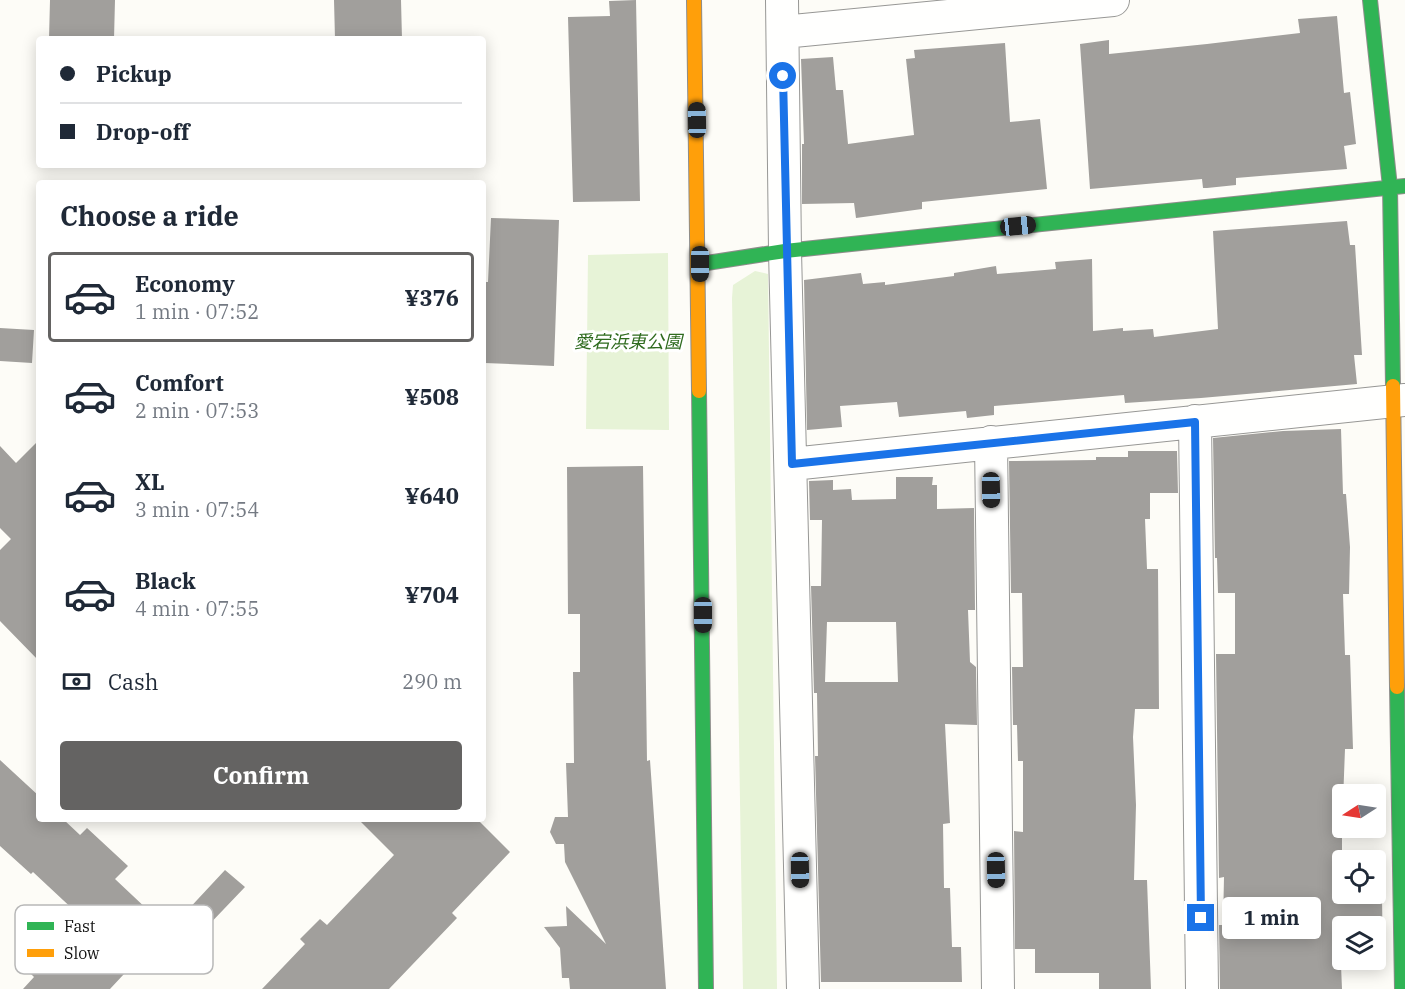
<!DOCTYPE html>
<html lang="en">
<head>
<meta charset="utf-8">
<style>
	:root { --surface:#fff; --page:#f2f2f3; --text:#1f2937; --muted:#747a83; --line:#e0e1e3; --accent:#646362 }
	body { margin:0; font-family:"IBM Plex Serif","Noto Sans JP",serif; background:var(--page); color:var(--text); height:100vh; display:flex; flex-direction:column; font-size:22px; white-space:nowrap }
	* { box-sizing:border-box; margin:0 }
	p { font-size:20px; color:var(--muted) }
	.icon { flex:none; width:33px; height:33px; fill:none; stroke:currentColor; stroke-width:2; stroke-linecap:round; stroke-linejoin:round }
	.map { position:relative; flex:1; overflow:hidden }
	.details { position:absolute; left:36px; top:180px; width:450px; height:642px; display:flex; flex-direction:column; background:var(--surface); border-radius:6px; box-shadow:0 3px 15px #0003 }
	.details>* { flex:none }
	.guide { position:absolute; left:36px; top:36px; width:450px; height:132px; border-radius:6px; box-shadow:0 3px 15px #0003; display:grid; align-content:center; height:132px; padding:0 24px; background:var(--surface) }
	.needle { width:39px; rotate:258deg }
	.buttons { position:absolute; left:1332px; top:784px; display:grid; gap:12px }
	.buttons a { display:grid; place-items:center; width:54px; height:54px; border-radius:6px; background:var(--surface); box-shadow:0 3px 15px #0003; font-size:30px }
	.end { position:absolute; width:27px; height:27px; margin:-14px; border:8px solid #1a73e8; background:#fff; box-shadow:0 0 0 3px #fff }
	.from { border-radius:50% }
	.bubble { position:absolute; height:42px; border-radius:6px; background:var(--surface); box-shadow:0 3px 15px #0003; font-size:20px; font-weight:700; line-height:42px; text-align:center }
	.car { position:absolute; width:18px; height:36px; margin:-18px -9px; border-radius:8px; box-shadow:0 0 4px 2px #0007; background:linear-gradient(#222 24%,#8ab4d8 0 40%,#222 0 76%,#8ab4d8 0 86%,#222 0) }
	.guide b { display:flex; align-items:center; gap:21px; height:57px; font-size:22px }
	.guide b+b { border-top:2px solid var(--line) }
	.guide i { width:15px; height:15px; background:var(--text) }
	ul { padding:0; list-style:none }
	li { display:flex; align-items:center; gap:18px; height:90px; margin:0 12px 9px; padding:0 12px; border:3px solid transparent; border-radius:6px }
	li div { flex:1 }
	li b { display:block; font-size:22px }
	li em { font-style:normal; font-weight:700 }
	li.active { border-color:var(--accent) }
	li>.icon { width:54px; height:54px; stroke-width:1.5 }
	h2 { padding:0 24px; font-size:27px; line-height:72px }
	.pay { display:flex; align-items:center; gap:15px; height:66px; padding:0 24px; font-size:22px }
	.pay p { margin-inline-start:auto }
	.action { display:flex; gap:12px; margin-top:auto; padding:12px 24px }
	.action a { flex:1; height:69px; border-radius:6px; background:var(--accent); color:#fff; font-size:24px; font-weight:700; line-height:69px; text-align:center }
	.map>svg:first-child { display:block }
	.green { fill:#e7f3d7 }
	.building { fill:#a19f9c; fill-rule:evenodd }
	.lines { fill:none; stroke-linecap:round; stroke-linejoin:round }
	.street-casing { stroke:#979795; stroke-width:34 }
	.fast-casing { stroke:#8e8d8b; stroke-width:16 }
	.slow-casing { stroke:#8e8d8b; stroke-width:16 }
	.street { stroke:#fffffe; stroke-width:32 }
	.fast { stroke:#30b455; stroke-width:14 }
	.slow { stroke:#ff9f0a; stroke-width:14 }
	.route { stroke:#1a73e8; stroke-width:8 }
	.labels { text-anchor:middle; stroke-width:6; stroke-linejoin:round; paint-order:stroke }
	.park-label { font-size:18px; font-style:italic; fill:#2f6b1f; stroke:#fff }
	.key { fill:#fff; stroke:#b8b8b8; stroke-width:1.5 }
	.key-label { font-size:16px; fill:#111 }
</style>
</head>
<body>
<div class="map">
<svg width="1405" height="989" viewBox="0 0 1405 989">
	<rect width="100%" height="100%" fill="#fdfcf7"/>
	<path class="green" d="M668,253L669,430L586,429L588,255Z
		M755,271L768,274L777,989H743L732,298L733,285Z"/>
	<path class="building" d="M50,0H115L114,39H49Z
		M334,0H401L402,39H335Z
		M636,0L640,201L573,202L568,17L610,16L609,1Z
		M1337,16L1344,93L1350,92L1356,144L1344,146L1347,169L1236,178V185L1207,188H1203L1202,179L1090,189L1080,44L1109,40V54L1207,44L1300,33L1298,19Z
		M1005,43L1010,122L1040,119L1047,189L922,202V209L856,218L854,203L802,204V144H804L801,59L833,57L836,90H843L848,144L914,135L906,59L915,58L914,50Z
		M491,218L559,220L554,366L485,363L483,282H488Z
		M1347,221L1350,245H1355L1362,355H1354L1357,384L1201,398L1125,403L1124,395L994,406V415L967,418L966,411L899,417L897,402L840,406L842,427L807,430L804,280L861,273L863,284L885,282V285L954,276V273L996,266L997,274L1056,269L1055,262L1092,259L1093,331L1123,328V331L1153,329L1154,337L1218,329L1213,231Z
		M0,328L34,330L32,363L0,361Z
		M1341,429L1343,494H1346L1350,547L1349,594H1343L1345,655H1350L1353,749H1345L1342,828H1365V835L1342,836V894L1382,897L1383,965H1341L1342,989H1220L1219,925H1223L1224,877L1219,878L1216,654H1235V593H1218L1217,558H1215L1213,438L1283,431ZM1342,927H1376V960H1342Z
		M39,440V661L0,621V550L11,539L0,528V446L16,463Z
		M1128,451H1177L1178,493H1150V519H1145L1147,569H1158L1159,709H1135L1133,737L1136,805L1134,880H1147L1151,989H1099V973H1035V949H1015L1014,831L1023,832V761H1018L1017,725H1013L1012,667H1023L1022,593H1011L1009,461L1096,460V457H1128Z
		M643,466L647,761L650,760L666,989H570L569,978H562L560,948L544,927L567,926L566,906L606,944L565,862L564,844H556L550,832L555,817H568L566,763H574L573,672H580V614H568L567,467Z
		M896,477H933L932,485H937V509L974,508L975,610H968L970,662L976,667L977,725L945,724L950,823L943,824L944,888H950L952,947H961L962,982H821L815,756H818L817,693H814L811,586H821L822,520H810L809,481L833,480V490L851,489L852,500L896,499ZM827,622H896L898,682H825Z
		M0,760L39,796V819H63L80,835L87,828L128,866L115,879L167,928L110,989H23L34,977L26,969L78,914L33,872L31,874L0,846Z
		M358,819H477L510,852L452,913L457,918L389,989H262L305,944L300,939L320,919L327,925L394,855Z
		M225,870L245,887L202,932L184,914Z"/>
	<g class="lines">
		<defs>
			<path id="street" d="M782,0L785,251L803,989
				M783,32L1113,0
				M1195,421L1202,989
				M991,442L998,989
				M792,464L1405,400"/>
			<path id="fast" d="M1370,0L1390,187L1393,386
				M700,264L785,251L1405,186
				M699,391L706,989
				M1397,687L1402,989"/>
			<path id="slow" d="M694,0L699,391
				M1393,386L1397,687"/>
		</defs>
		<use href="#street" class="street-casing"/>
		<use href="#fast" class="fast-casing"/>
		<use href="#slow" class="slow-casing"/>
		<use href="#street" class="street"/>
		<use href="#fast" class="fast"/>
		<use href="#slow" class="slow"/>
	</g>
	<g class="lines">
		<path class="route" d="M783,76L792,464L1195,422L1201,918"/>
	</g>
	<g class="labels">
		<g class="park-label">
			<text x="628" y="348">愛宕浜東公園</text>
		</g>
	</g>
	<rect x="15" y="905" width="198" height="69" rx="9" class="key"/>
	<rect x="27" y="922" width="27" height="8" fill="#30b455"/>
	<rect x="27" y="949" width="27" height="8" fill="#ff9f0a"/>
	<g class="key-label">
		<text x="64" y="932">Fast</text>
		<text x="64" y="959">Slow</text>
	</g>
</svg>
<div class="buttons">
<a><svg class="needle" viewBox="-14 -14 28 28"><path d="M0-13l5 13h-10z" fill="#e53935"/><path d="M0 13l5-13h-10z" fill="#747a83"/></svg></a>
<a><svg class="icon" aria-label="locate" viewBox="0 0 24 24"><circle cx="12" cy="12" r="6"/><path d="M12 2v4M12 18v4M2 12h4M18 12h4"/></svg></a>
<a><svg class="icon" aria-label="layers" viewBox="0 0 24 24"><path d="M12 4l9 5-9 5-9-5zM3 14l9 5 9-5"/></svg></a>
</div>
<i class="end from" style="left:783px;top:76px"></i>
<i class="end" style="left:1201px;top:918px"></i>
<div class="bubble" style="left:1222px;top:897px;width:99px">1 min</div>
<i class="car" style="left:697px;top:120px;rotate:359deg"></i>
<i class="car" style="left:1018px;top:226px;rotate:84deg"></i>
<i class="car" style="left:700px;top:264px;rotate:180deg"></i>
<i class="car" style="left:991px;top:490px;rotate:179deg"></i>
<i class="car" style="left:703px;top:615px;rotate:180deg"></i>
<i class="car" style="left:800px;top:870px;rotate:179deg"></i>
<i class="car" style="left:996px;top:870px;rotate:179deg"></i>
<div class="guide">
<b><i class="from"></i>Pickup</b>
<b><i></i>Drop-off</b>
</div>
<section class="details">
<h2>Choose a ride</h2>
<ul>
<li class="active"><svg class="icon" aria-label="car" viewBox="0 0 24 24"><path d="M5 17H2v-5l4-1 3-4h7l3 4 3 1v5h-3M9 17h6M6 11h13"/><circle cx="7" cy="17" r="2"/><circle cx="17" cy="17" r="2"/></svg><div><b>Economy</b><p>1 min · 07:52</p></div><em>¥376</em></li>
<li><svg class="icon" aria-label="car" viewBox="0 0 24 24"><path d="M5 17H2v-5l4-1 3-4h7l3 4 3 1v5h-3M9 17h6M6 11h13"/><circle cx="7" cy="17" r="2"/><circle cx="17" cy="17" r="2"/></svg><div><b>Comfort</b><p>2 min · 07:53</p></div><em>¥508</em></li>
<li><svg class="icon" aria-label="car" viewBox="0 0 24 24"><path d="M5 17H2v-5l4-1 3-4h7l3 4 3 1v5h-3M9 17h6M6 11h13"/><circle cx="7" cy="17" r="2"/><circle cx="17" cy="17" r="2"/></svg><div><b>XL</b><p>3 min · 07:54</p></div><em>¥640</em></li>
<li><svg class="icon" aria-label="car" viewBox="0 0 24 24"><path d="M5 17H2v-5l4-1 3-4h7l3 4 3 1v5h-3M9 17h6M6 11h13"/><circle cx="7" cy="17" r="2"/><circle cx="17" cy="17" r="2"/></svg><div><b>Black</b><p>4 min · 07:55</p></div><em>¥704</em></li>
</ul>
<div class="pay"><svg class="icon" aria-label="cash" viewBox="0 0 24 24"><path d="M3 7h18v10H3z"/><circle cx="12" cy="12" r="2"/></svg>Cash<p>290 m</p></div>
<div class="action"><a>Confirm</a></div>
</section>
</div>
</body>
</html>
